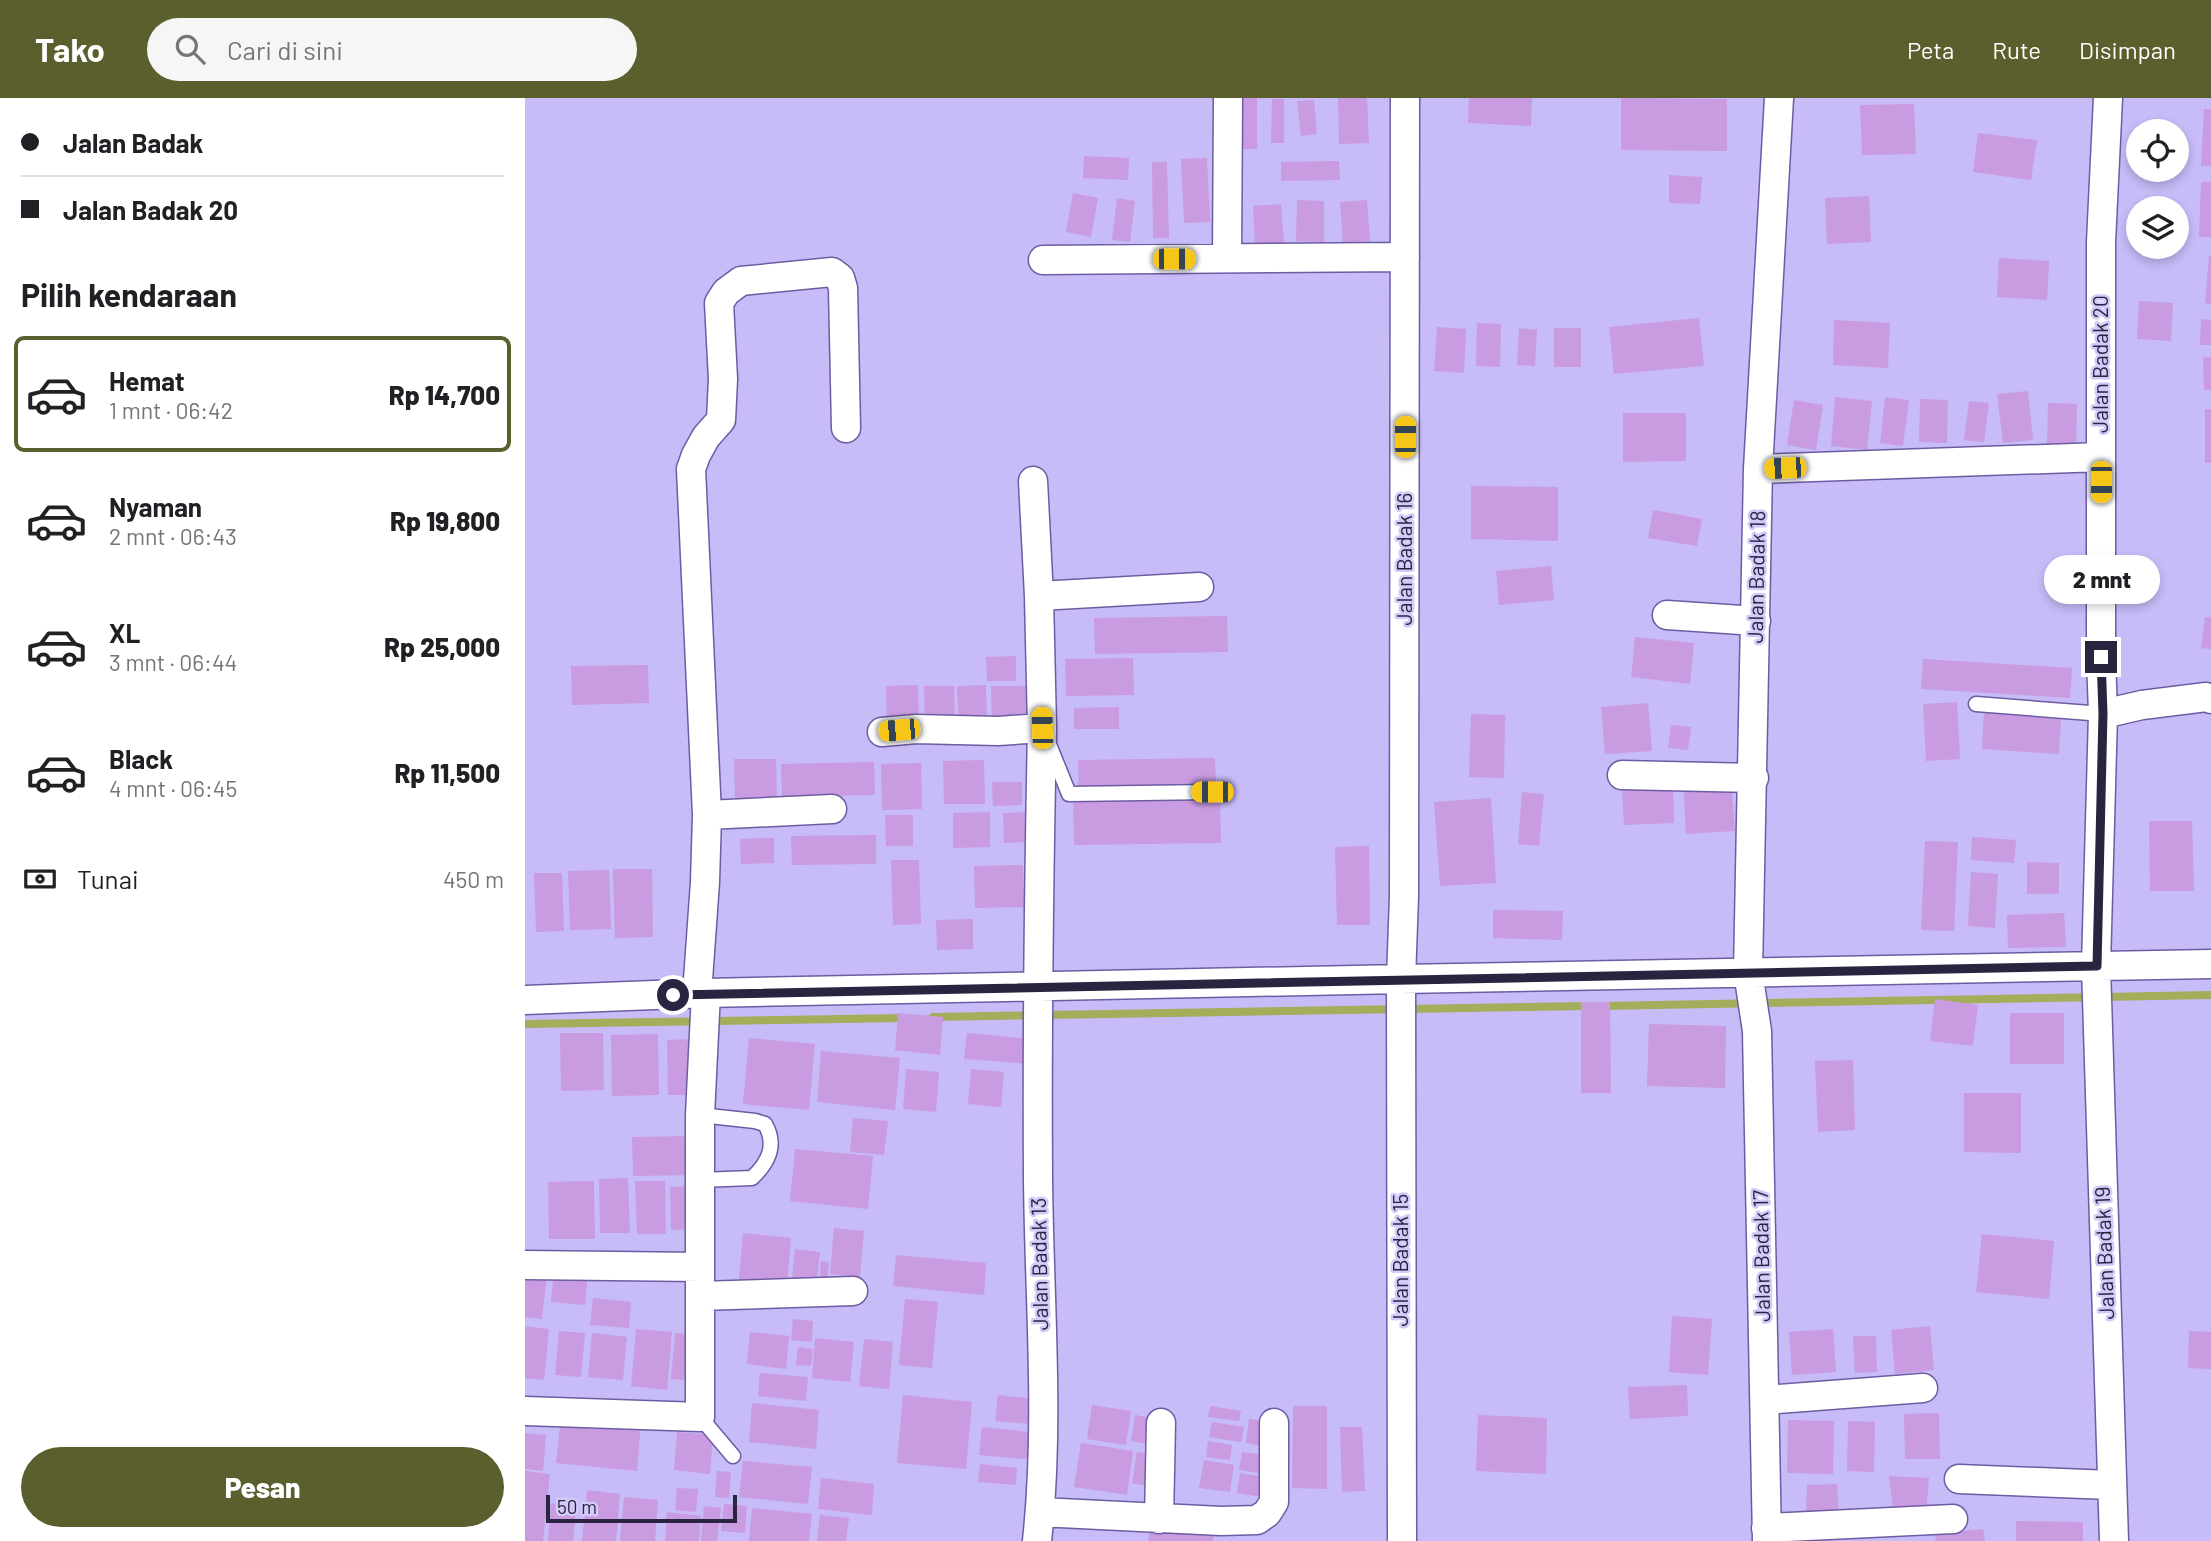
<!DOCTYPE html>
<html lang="id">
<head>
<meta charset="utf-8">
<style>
	:root { --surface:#fff; --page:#f6f6f6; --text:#202124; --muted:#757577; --line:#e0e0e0; --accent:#5a5f2d }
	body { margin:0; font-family:Barlow,sans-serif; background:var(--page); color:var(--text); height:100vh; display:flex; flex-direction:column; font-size:26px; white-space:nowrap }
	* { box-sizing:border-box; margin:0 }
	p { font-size:23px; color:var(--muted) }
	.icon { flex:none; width:38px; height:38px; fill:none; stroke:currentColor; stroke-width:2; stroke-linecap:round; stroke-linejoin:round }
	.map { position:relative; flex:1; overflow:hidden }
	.drawer { display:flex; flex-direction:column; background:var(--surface); width:525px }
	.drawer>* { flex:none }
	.guide { display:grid; align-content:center; height:154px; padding:0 21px; background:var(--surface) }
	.controls { position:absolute; left:1601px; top:21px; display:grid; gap:14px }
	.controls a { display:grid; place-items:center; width:63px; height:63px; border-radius:50%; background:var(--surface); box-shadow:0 4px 10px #0003; font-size:35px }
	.scale { position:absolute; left:21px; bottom:18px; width:191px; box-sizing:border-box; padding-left:7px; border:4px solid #2b2441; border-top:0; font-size:19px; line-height:24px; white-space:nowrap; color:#2b2441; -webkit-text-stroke:5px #d3caf9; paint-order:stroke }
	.end { position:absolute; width:32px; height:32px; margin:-16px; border:9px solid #2b2441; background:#fff; box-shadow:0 0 0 4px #fff }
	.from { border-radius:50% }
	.bubble { position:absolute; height:49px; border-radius:24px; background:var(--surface); box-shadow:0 4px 10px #0003; font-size:23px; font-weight:800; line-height:49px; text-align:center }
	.car { position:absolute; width:21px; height:42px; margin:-21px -10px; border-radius:9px; box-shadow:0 0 5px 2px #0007; background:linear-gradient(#f5c518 24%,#345 0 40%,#f5c518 0 76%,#345 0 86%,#f5c518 0) }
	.guide b { display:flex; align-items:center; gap:24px; height:66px; font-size:26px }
	.guide b+b { border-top:2px solid var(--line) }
	.guide i { width:18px; height:18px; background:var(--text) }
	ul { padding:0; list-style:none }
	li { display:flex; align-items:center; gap:21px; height:116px; margin:0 14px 10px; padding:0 7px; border:4px solid transparent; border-radius:10px }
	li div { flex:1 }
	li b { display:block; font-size:26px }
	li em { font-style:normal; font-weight:800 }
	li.current { border-color:var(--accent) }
	li>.icon { width:63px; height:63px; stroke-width:1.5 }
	h2 { padding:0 21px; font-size:32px; line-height:84px }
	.pay { display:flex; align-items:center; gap:18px; height:77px; padding:0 21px; font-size:26px }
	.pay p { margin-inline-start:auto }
	.action { display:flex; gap:14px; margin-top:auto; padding:14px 21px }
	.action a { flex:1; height:80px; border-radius:42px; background:var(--accent); color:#fff; font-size:28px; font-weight:800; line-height:80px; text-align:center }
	header { display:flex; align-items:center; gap:42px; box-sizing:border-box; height:98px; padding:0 35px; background:var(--accent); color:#fff }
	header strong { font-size:33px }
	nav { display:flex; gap:38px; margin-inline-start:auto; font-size:24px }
	.search { width:490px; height:63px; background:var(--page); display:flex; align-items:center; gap:18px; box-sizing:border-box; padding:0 24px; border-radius:38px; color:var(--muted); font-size:26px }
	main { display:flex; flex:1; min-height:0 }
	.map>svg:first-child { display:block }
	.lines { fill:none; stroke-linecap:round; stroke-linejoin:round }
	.stream { stroke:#a4ad5a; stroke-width:8 }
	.building { fill:#c99be0 }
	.lane-casing { stroke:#6e5ca2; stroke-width:17 }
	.street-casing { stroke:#6e5ca2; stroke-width:31 }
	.lane { stroke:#fff; stroke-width:14 }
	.street { stroke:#fff; stroke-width:28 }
	.route { stroke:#2b2441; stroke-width:9 }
	.labels { text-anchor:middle; stroke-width:5; stroke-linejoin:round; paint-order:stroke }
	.street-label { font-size:21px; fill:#2b2441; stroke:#d3caf9 }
</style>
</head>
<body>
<header>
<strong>Tako</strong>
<div class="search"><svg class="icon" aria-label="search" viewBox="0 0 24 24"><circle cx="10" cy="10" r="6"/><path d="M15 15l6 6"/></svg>Cari di sini</div>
<nav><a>Peta</a><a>Rute</a><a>Disimpan</a></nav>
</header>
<main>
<section class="drawer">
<div class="guide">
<b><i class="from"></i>Jalan Badak</b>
<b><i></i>Jalan Badak 20</b>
</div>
<h2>Pilih kendaraan</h2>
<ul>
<li class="current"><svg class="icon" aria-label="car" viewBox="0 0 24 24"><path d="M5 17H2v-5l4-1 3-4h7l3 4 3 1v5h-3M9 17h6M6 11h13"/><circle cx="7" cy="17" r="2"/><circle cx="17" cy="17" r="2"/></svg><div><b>Hemat</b><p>1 mnt · 06:42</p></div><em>Rp 14,700</em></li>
<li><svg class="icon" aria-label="car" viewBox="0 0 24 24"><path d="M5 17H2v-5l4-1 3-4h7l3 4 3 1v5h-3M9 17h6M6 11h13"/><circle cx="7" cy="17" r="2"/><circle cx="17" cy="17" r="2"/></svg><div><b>Nyaman</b><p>2 mnt · 06:43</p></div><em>Rp 19,800</em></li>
<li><svg class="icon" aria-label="car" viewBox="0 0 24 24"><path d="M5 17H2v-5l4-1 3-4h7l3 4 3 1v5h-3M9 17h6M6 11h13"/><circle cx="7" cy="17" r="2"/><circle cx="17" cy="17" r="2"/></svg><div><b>XL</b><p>3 mnt · 06:44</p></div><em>Rp 25,000</em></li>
<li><svg class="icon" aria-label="car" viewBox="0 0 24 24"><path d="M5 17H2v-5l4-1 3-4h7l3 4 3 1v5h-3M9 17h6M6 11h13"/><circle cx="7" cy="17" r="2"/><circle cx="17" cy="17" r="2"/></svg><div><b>Black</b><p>4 mnt · 06:45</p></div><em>Rp 11,500</em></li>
</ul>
<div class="pay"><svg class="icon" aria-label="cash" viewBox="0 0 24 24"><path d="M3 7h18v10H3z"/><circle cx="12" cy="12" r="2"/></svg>Tunai<p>450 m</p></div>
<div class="action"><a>Pesan</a></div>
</section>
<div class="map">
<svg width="1686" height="1443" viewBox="0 0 1686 1443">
	<rect width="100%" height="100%" fill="#c7bbf8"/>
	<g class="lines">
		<path class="stream" d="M1077,908L1686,897
			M408,919L1064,908
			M0,926L381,920"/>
	</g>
	<path class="building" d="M714,0H732V51H714Z
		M813,0H842L844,45L814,46Z
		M944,0H1007L1006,28L943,25Z
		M1096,0L1202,1V53L1096,52Z
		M747,1H759V45H746Z
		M789,2L792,36L776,38L772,3Z
		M1389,6L1391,56L1337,57L1335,7Z
		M1679,11H1686V68H1676Z
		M1453,35L1512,42L1506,82L1448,74Z
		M559,58L604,60L603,82L558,80Z
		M682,60L685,124L659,125L656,61Z
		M814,63L815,82L756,83V64Z
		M627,64H642L644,140H628Z
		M1144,77L1177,79L1175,106L1144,105Z
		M1676,84H1686V139H1674Z
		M548,95L573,100L566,139L541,134Z
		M1344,98L1346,144L1302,146L1300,100Z
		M592,100L610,103L605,144L587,142Z
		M772,102L799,103V144L771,143Z
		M842,102L845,143L818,145L815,104Z
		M756,106L759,145L730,146L728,108Z
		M1684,158H1686V206L1680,205Z
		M1474,160L1524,163L1522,202L1472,199Z
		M1614,203L1648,205L1646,243L1612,241Z
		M1174,220L1179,268L1089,276L1084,229Z
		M1676,221L1686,222V247H1675Z
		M1309,222L1365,225L1363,270L1308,267Z
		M952,225L976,226L975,269L951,268Z
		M912,229L941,231L939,275L909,273Z
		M994,230L1012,232L1010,268L992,267Z
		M1029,230H1056V269H1029Z
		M1686,259V292H1679L1678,260Z
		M1503,293L1508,342L1478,345L1472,296Z
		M1310,299L1347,303L1342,352L1306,348Z
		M1360,299L1384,302L1378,348L1355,345Z
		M1395,301L1423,302L1422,345L1394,344Z
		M1269,302L1298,307L1291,352L1262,347Z
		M1444,303L1464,305L1459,344L1439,342Z
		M1523,305L1552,306L1551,351L1522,350Z
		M1680,311H1686V365H1680Z
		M1098,315H1161V363L1098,364Z
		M946,388L1033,389V443L946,441Z
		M1128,412L1177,421L1172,448L1123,440Z
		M1026,468L1029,502L974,507L971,473Z
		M702,518L703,554L570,556L569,520Z
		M1680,519L1686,520V551L1676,550Z
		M1110,539L1169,545L1165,586L1106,579Z
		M491,558V583H462L461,559Z
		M608,560L609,597L541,598L540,561Z
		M1398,561L1547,570L1545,600L1396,591Z
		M123,567L124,605L47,607L46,568Z
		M393,587L394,627H362L361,588Z
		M461,587L462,628H434L432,588Z
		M399,588H429L430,626L400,627Z
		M466,588H502L503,627L467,628Z
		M1432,604L1435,661L1401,663L1398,606Z
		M1123,605L1127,653L1080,656L1076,609Z
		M594,609V631H549V610Z
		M1459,614L1536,619L1534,656L1457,651Z
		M946,616L980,617L979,680L944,679Z
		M1146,627L1166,629L1163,652L1143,650Z
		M690,660L691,690L554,692L553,662Z
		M209,661H251L252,702H210Z
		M459,662L460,706H419L418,663Z
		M349,664L350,697L257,699L256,666Z
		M396,665L397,711L357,712L356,666Z
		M1206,680L1210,733L1161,736L1158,683Z
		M467,684H497V707L468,708Z
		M1148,688L1149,725L1099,727L1097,690Z
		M997,694L1019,696L1014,748L993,746Z
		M695,698L696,745L549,747L548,700Z
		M966,700L971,785L915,788L909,704Z
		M465,714V749L428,750V715Z
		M502,714L503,744L479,745L478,715Z
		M360,717H388V748H361Z
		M1624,723H1667L1669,793H1625Z
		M351,737V766L267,767L266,738Z
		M1447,739L1491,742L1489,765L1446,762Z
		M249,740V765L216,766L215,741Z
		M1400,743L1433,744L1429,833L1396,832Z
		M844,748L845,827H812L810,749Z
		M366,762H394L396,826L368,827Z
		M1502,764L1534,765V796H1502Z
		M498,767L499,809L450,810L449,768Z
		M88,771H127L128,839L90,840Z
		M84,772L86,831L45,832L43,773Z
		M1446,774L1473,776L1470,830L1443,828Z
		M9,775H37L39,833L11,834Z
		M968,812L1038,813L1037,842L968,840Z
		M1539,815L1541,849L1483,850L1482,817Z
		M448,821V851L412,852L411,822Z
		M1410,901L1453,907L1448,948L1405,943Z
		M1056,904H1085L1086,995H1056Z
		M373,915L418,919L415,957L370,952Z
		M1485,915H1539V966H1485Z
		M1124,926L1201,928L1200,990L1122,988Z
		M35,935H78L79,992L36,993Z
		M442,935L508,941L506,966L439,961Z
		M133,936L134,997L87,998L86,937Z
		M224,940L290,946L284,1012L218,1006Z
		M169,941L170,997H143L142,942Z
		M296,953L375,960L370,1012L292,1004Z
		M1328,962L1330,1032L1293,1034L1290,963Z
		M381,971L414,974L411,1014L378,1011Z
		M446,971L479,974L476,1009L443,1006Z
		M1439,995H1496V1055L1439,1054Z
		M328,1020L363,1023L359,1057L325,1054Z
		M167,1038V1077L108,1078L107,1039Z
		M270,1051L348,1058L343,1111L265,1103Z
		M103,1080L105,1135H75L74,1081Z
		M69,1083L70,1141H24L23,1084Z
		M110,1083H140L141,1136H112Z
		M170,1088V1131L146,1132L145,1089Z
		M309,1130L339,1133L335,1179L305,1176Z
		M218,1135L266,1140L262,1186L214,1181Z
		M1457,1136L1529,1143L1524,1201L1451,1194Z
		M270,1151L295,1154L291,1192L266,1190Z
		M371,1157L461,1165L459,1197L368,1188Z
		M296,1163L304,1164L302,1187L294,1186Z
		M29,1172L63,1175L60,1207L26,1204Z
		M0,1174L22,1176L17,1221L0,1219Z
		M68,1200L106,1204L104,1230L65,1227Z
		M380,1201L413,1204L407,1270L374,1267Z
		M1147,1218L1187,1221L1183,1277L1144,1274Z
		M268,1221L288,1223L287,1244L266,1242Z
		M0,1228L24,1231L19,1282L0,1280Z
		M1405,1228L1409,1272L1370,1276L1366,1232Z
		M111,1231L147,1234L142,1292L106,1288Z
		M1308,1231L1311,1274L1267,1277L1264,1234Z
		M34,1233L60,1235L56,1279L30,1277Z
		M1664,1233L1686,1234V1271L1663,1270Z
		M225,1234L264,1238L261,1271L222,1266Z
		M67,1235L102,1239L98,1282L63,1279Z
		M150,1235L173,1237L169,1283L146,1281Z
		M1328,1238H1351L1352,1274L1330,1275Z
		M290,1240L329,1244L325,1284L287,1280Z
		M339,1241L368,1244L364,1291L334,1288Z
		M273,1249L288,1251L286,1268L271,1267Z
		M235,1275L283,1279L281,1303L233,1298Z
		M1162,1287L1163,1318L1105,1321L1103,1289Z
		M378,1297L447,1304L441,1371L372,1365Z
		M473,1297L508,1301L506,1326L470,1323Z
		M227,1305L294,1312L291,1351L224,1344Z
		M567,1307L606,1313L601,1347L562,1341Z
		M685,1308L716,1313L714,1323L683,1319Z
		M768,1308H802V1391L767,1390Z
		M1414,1315L1415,1361H1380L1379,1316Z
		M610,1317L628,1320L624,1346L606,1343Z
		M953,1317L1022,1320L1021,1376L951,1373Z
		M69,1319L116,1324L112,1373L31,1365L35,1328L68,1331Z
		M724,1321L747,1324L743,1349L721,1345Z
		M1263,1322L1309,1323L1308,1376L1262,1375Z
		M1323,1323L1350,1324L1349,1374L1322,1373Z
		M687,1324L719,1329L716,1344L684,1339Z
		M457,1329L513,1335L511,1362L454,1357Z
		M815,1329H837L840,1393L817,1394Z
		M152,1334L188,1337L185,1376L149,1372Z
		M0,1335L21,1337L18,1373L0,1371Z
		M683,1343L707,1347L705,1362L681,1359Z
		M556,1345L608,1353L602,1397L549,1389Z
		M612,1354L628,1356L623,1388L607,1385Z
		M717,1354L744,1358L742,1376L714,1372Z
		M679,1362L709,1367L705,1394L674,1390Z
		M218,1363L287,1369L283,1406L214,1399Z
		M455,1366L492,1370L491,1387L453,1384Z
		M0,1373L25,1376L18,1443H0Z
		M192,1373L206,1374L204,1400L190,1399Z
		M715,1375L746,1380L743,1400L712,1395Z
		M1364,1378L1404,1380L1401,1416L1369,1419Z
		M296,1380L349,1386L347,1417L293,1411Z
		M1312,1386L1314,1420L1281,1417L1282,1387Z
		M152,1390L173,1391L171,1414L150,1412Z
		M62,1392L95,1396L91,1443H57Z
		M99,1399L133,1402L130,1443H95Z
		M26,1405L51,1408L48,1443H23Z
		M199,1406L222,1408L220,1435L196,1433Z
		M179,1408L196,1410L192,1443H176Z
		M227,1410L287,1416L284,1443H224Z
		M142,1414L176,1418L174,1443H140Z
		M295,1417L324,1420L321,1443H292Z
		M1491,1423L1558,1424V1443H1491Z
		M626,1426L689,1436L688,1443H623Z
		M1458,1431L1460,1443H1411L1410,1436Z"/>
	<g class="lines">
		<defs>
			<path id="lane" d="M1451,606L1578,616
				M523,644L544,696L687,694
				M175,1017L230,1023L240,1026C252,1047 244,1064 227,1080L175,1082
				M175,1319L208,1358"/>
			<path id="street" d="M1583,0L1576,144V559L1578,616L1571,868L1589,1443
				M702,160L703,0
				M518,162L880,159
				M1233,371L1576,359
				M508,383L514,498L517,630
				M514,498L674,489
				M1142,517L1231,523
				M1578,616L1617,607L1681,599L1686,601
				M357,634L391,631L473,633L517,630C514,779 512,929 513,1079C514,1200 525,1322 512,1443
				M1097,677L1229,680
				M182,717L166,371L171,357L181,339L196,322L198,281L194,205L201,194L216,183L307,174L315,180L318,190L321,330
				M172,896L180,784L182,717L307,711
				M0,902L181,895L876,881L1686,866
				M0,1167L175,1169
				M175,1198L328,1193
				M1240,1302L1398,1290
				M0,1313L175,1319V1017L181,895
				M1434,1381L1586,1387
				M515,1414L696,1423L732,1422L742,1415L749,1404V1325
				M634,1421L636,1325
				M1241,1430L1428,1421
				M877,1443L876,881L879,798L880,0
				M1242,1443L1232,933L1223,874L1233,371L1254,0"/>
		</defs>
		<use href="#lane" class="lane-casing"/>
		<use href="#street" class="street-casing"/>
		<use href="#lane" class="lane"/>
		<use href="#street" class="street"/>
	</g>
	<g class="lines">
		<path class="route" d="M148,897L1572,868L1578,616L1576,559"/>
	</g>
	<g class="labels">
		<g class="street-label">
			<text transform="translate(1576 266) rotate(-90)" y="7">Jalan Badak 20</text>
			<text transform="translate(880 461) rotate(-90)" y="7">Jalan Badak 16</text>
			<text transform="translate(1232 479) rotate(-89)" y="7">Jalan Badak 18</text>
			<text transform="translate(1580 1155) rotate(-92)" y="7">Jalan Badak 19</text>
			<text transform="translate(1237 1158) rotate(-91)" y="7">Jalan Badak 17</text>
			<text transform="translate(876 1162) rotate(-90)" y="7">Jalan Badak 15</text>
			<text transform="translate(515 1166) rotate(-91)" y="7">Jalan Badak 13</text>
		</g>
	</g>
</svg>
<div class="controls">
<a><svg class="icon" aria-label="locate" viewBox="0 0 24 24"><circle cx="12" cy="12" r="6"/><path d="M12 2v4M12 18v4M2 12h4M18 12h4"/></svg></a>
<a><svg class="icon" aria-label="layers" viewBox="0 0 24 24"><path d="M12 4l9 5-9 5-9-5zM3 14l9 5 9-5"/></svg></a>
</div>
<div class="scale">50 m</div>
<i class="end from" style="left:148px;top:897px"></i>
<i class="end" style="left:1576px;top:559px"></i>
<div class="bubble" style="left:1519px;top:457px;width:116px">2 mnt</div>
<i class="car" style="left:649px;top:161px;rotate:90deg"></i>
<i class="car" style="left:880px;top:339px;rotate:0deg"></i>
<i class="car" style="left:1260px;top:370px;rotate:268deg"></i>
<i class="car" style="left:1576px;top:384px;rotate:180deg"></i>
<i class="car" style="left:517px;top:630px;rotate:358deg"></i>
<i class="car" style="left:374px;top:632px;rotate:265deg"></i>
<i class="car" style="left:687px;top:694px;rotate:270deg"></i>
</div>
</main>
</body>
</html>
